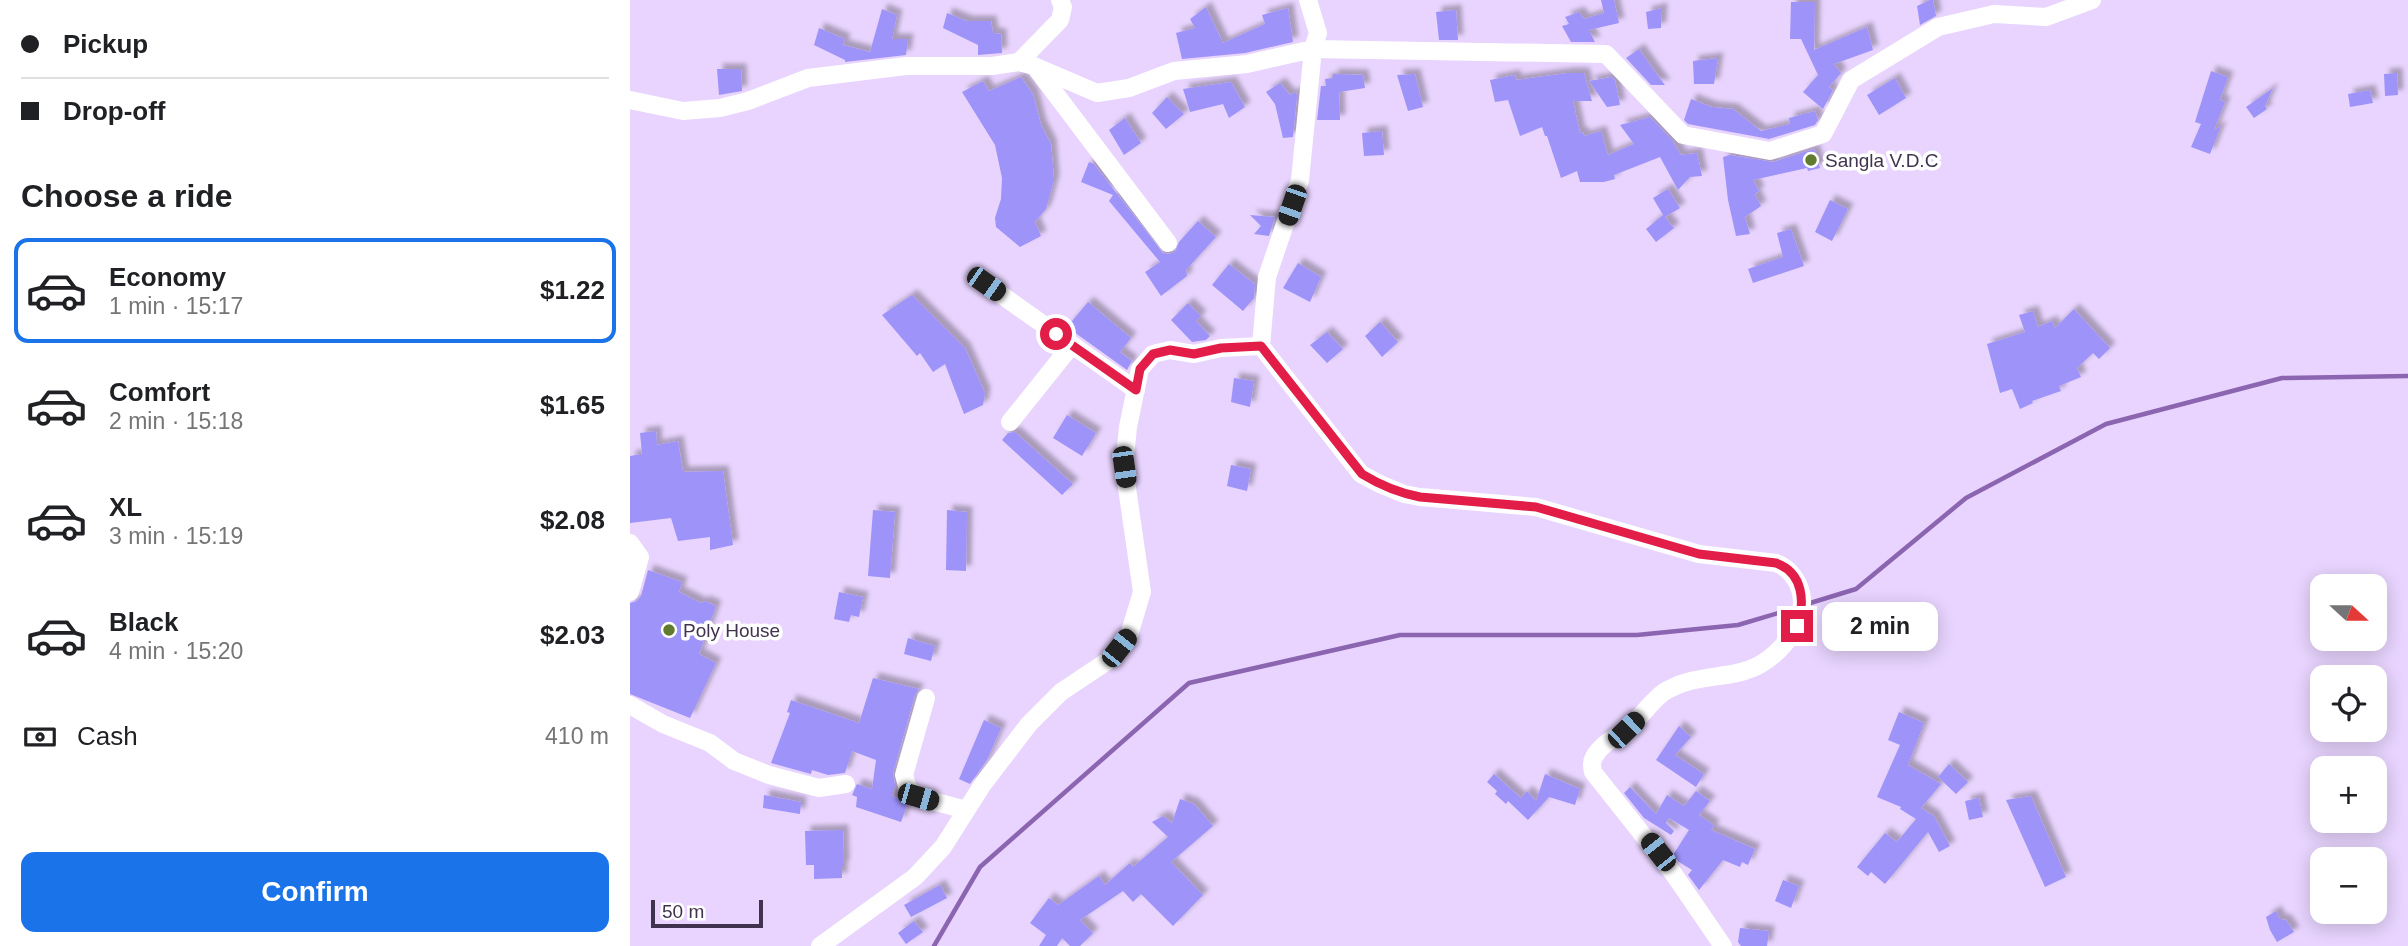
<!DOCTYPE html>
<html lang="en">
<head>
<meta charset="utf-8">
<style>
	:root { --surface:#fff; --page:#f2f2f2; --text:#202124; --muted:#757577; --line:#e0e0e0; --accent:#1a73e8 }
	body { margin:0; font-family:Arial,sans-serif; background:var(--page); color:var(--text); height:100vh; display:flex; flex-direction:column; font-size:26px; white-space:nowrap }
	* { box-sizing:border-box; margin:0 }
	p { font-size:23px; color:var(--muted) }
	.icon { flex:none; width:38px; height:38px; fill:none; stroke:currentColor; stroke-width:2; stroke-linecap:round; stroke-linejoin:round }
	.map { position:relative; flex:1; overflow:hidden }
	.details { display:flex; flex-direction:column; background:var(--surface); width:630px }
	.details>* { flex:none }
	.hud { display:grid; align-content:center; height:154px; padding:0 21px; background:var(--surface) }
	.needle { width:46px; rotate:111deg }
	.buttons { position:absolute; left:1680px; top:574px; display:grid; gap:14px }
	.buttons a { display:grid; place-items:center; width:77px; height:77px; border-radius:14px; background:var(--surface); box-shadow:0 4px 18px #0003; font-size:35px }
	.scale { position:absolute; left:21px; bottom:18px; width:112px; box-sizing:border-box; padding-left:7px; border:4px solid #41334f; border-top:0; font-size:19px; line-height:24px; white-space:nowrap; color:#41334f; -webkit-text-stroke:5px #fff; paint-order:stroke }
	.end { position:absolute; width:32px; height:32px; margin:-16px; border:9px solid #e11d48; background:#fff; box-shadow:0 0 0 4px #fff }
	.from { border-radius:50% }
	.bubble { position:absolute; height:49px; border-radius:14px; background:var(--surface); box-shadow:0 4px 18px #0003; font-size:23px; font-weight:600; line-height:49px; text-align:center }
	.car { position:absolute; width:21px; height:42px; margin:-21px -10px; border-radius:9px; box-shadow:0 0 5px 2px #0007; background:linear-gradient(#222 24%,#8ab4d8 0 40%,#222 0 76%,#8ab4d8 0 86%,#222 0) }
	.hud b { display:flex; align-items:center; gap:24px; height:66px; font-size:26px }
	.hud b+b { border-top:2px solid var(--line) }
	.hud i { width:18px; height:18px; background:var(--text) }
	ul { padding:0; list-style:none }
	li { display:flex; align-items:center; gap:21px; height:105px; margin:0 14px 10px; padding:0 7px; border:4px solid transparent; border-radius:14px }
	li div { flex:1 }
	li b { display:block; font-size:26px }
	li em { font-style:normal; font-weight:600 }
	li.active { border-color:var(--accent) }
	li>.icon { width:63px; height:63px; stroke-width:1.5 }
	h2 { padding:0 21px; font-size:32px; line-height:84px }
	.pay { display:flex; align-items:center; gap:18px; height:77px; padding:0 21px; font-size:26px }
	.pay p { margin-inline-start:auto }
	.button { display:flex; gap:14px; margin-top:auto; padding:14px 21px }
	.button a { flex:1; height:80px; border-radius:14px; background:var(--accent); color:#fff; font-size:28px; font-weight:600; line-height:80px; text-align:center }
	main { display:flex; flex:1; min-height:0 }
	.map>svg:first-child { display:block }
	.lines { fill:none; stroke-linecap:round; stroke-linejoin:round }
	.stream { stroke:#8b65b0; stroke-width:4.5 }
	.building { fill:#9d93f9; filter:url(#shadow) }
	.minor { stroke:#fff; stroke-width:18 }
	.route { stroke:#e11d48; stroke-width:9 }
	.poi-dot { fill:#607b2f; stroke:#fff; stroke-width:2.5 }
	.labels { text-anchor:middle; stroke-width:7; stroke-linejoin:round; paint-order:stroke }
	.poi-label { font-size:19px; fill:#41334f; stroke:#fff; text-anchor:start }
</style>
</head>
<body>
<main>
<section class="details">
<div class="hud">
<b><i class="from"></i>Pickup</b>
<b><i></i>Drop-off</b>
</div>
<h2>Choose a ride</h2>
<ul>
<li class="active"><svg class="icon" aria-label="car" viewBox="0 0 24 24"><path d="M5 17H2v-5l4-1 3-4h7l3 4 3 1v5h-3M9 17h6M6 11h13"/><circle cx="7" cy="17" r="2"/><circle cx="17" cy="17" r="2"/></svg><div><b>Economy</b><p>1 min · 15:17</p></div><em>$1.22</em></li>
<li><svg class="icon" aria-label="car" viewBox="0 0 24 24"><path d="M5 17H2v-5l4-1 3-4h7l3 4 3 1v5h-3M9 17h6M6 11h13"/><circle cx="7" cy="17" r="2"/><circle cx="17" cy="17" r="2"/></svg><div><b>Comfort</b><p>2 min · 15:18</p></div><em>$1.65</em></li>
<li><svg class="icon" aria-label="car" viewBox="0 0 24 24"><path d="M5 17H2v-5l4-1 3-4h7l3 4 3 1v5h-3M9 17h6M6 11h13"/><circle cx="7" cy="17" r="2"/><circle cx="17" cy="17" r="2"/></svg><div><b>XL</b><p>3 min · 15:19</p></div><em>$2.08</em></li>
<li><svg class="icon" aria-label="car" viewBox="0 0 24 24"><path d="M5 17H2v-5l4-1 3-4h7l3 4 3 1v5h-3M9 17h6M6 11h13"/><circle cx="7" cy="17" r="2"/><circle cx="17" cy="17" r="2"/></svg><div><b>Black</b><p>4 min · 15:20</p></div><em>$2.03</em></li>
</ul>
<div class="pay"><svg class="icon" aria-label="cash" viewBox="0 0 24 24"><path d="M3 7h18v10H3z"/><circle cx="12" cy="12" r="2"/></svg>Cash<p>410 m</p></div>
<div class="button"><a>Confirm</a></div>
</section>
<div class="map">
<svg width="1778" height="946" viewBox="0 0 1778 946">
	<defs>
		<filter id="shadow"><feDropShadow dx="5.5" dy="-5.5" stdDeviation="2" flood-color="#0004"/></filter>
	</defs>
	<rect width="100%" height="100%" fill="#e8d4fe"/>
	<g class="lines">
		<path class="stream" d="M1177,604L1226,589L1336,498L1476,424L1652,378L1778,376
			M304,946L350,867L559,683L770,635H1007L1108,625L1165,608"/>
	</g>
	<path class="building" d="M971,0H984L989,23L959,30L965,42H941L932,26L939,24L935,17L949,12L954,19L974,13Z
		M1300,0H1303L1306,16L1290,25L1287,6Z
		M1161,2H1185L1184,50L1237,27L1243,50L1204,64L1211,73L1199,87L1203,90L1193,109L1173,92L1188,75L1171,39H1160Z
		M576,7L593,43L635,24L632,15L658,8L663,42L615,53L552,59L546,33L565,28L560,19Z
		M1032,8L1031,28L1018,29L1016,12Z
		M252,9L267,15L262,39H278L276,55L215,62V60L184,45L189,28L215,39L213,45L240,52Z
		M826,10L828,40H809L806,12Z
		M317,13L337,21H361L363,33L371,34L372,53L348,55V45L313,28Z
		M1009,49L1023,69L1035,85H1021L996,58Z
		M1088,58L1084,84H1064L1063,61Z
		M87,69H111L112,91L89,95Z
		M1581,71L1598,77L1590,100L1595,102L1584,130L1591,126L1580,154L1561,147L1571,124L1565,122Z
		M938,73H954L962,101H943L950,133L953,132L954,136L971,131L978,155L1004,144L990,125L1020,117L1042,140L1051,155L1067,153L1072,176L1060,177L1048,190L1030,157L984,175L985,179L974,182H950L947,171L931,178L917,136H915L912,127L890,136L878,100L865,102L860,80L885,75L886,80Z
		M1767,73L1768,95L1755,96L1754,74Z
		M703,74L733,75L735,88L709,92L710,120H687L691,86H696L695,79L703,78Z
		M785,74L793,107L778,111L767,75Z
		M391,77L403,94L411,125L421,144L424,180L416,209L405,222L411,236L390,247L366,227L365,218L371,199L372,178L365,145L332,92L353,81L359,91Z
		M982,77L985,80L990,105L977,107L959,81Z
		M1265,78L1276,98L1249,115L1237,95Z
		M601,82L615,107L599,118L593,104L560,112L553,89Z
		M650,83L660,95L666,92L667,96L663,137L653,138L645,104L636,92Z
		M1643,88L1635,106L1637,109L1624,118L1616,107Z
		M1740,90L1743,103L1720,107L1718,94Z
		M537,97L554,114L536,129L522,113Z
		M1061,99L1082,107L1103,109L1131,131L1160,124L1159,118L1185,111L1188,120L1185,125L1139,139L1058,124L1054,120Z
		M495,118L511,143L494,155L479,130Z
		M752,131L754,155L734,156L732,133Z
		M1184,149L1190,168L1178,171L1177,168L1123,180L1129,191L1125,194L1131,206L1115,217L1120,234L1106,236L1098,200L1093,157L1100,155L1143,162Z
		M459,162L464,164L533,253L539,254L545,252L549,242L568,221L586,237L556,270L557,276L531,296L515,272L530,262L479,201L483,195L451,182Z
		M1038,189L1050,208L1035,217L1044,228L1026,242L1016,229L1033,215L1023,198Z
		M1200,200L1218,209L1202,241L1185,232Z
		M620,215L645,217L639,236L624,234L631,226Z
		M1161,229L1174,266L1123,283L1118,269L1153,257L1147,233Z
		M668,263L691,277L680,302L653,288Z
		M599,264L625,284L624,298L613,311L582,285Z
		M282,295L335,348L355,393L353,405L334,414L315,364L303,372L290,353L287,356L252,315Z
		M458,302L501,338L490,352L502,361L497,370L437,327Z
		M558,303L571,316L566,321L580,336L576,340L562,342L541,320Z
		M1444,309L1480,348L1469,359L1463,353L1447,368L1451,377L1429,386L1431,391L1402,401L1403,403L1390,409L1382,389L1370,393L1357,344L1395,332L1389,315L1403,311L1408,327L1422,321L1425,328Z
		M750,322L768,342L752,357L735,336Z
		M697,332L713,349L697,363L680,345Z
		M604,378L624,381L620,407L601,402Z
		M437,415L466,433L452,456L423,438Z
		M26,431L27,445L48,441L53,472L93,471L103,545L80,550V537L48,541L41,518L0,523V456L12,454L10,433Z
		M385,432L443,484L432,495L372,440L378,433Z
		M601,465L621,469L617,491L597,486Z
		M243,510L265,512L260,578L238,576Z
		M317,510L337,512L336,571L316,570Z
		M18,570L52,582L49,592L71,603L75,601L86,606L69,654L86,663L60,718L0,694V603L7,601L11,596Z
		M209,592L233,597L229,617L221,615L219,622L204,619Z
		M278,638L305,646L301,661L274,654Z
		M243,678L289,689L285,695L263,773L265,785L262,796L278,803L271,822L226,807L227,797L222,795L223,793L227,784L242,789L246,760L222,751L215,773L198,775L182,770L181,774L141,763L160,713L157,712L161,700L229,723Z
		M1269,712L1294,723L1278,765L1311,784L1291,808L1304,816L1320,846L1309,852L1298,832L1255,884L1241,872L1238,876L1227,867L1255,833L1267,842L1286,819L1270,809L1271,807L1247,797L1270,745L1258,740Z
		M354,720L371,728L357,760L340,784L329,779Z
		M1049,726L1061,737L1045,755L1074,774L1066,787L1026,760Z
		M1319,764L1338,782L1326,794L1308,777Z
		M864,774L891,798L897,791L906,801L915,774L950,789L945,805L919,797L898,820L878,801L876,804L865,794L867,791L857,782Z
		M1000,787L1026,814L1037,795L1054,806L1066,791L1080,801L1069,815L1084,825L1081,830L1125,849L1118,865L1112,862L1110,867L1093,860L1069,890L1058,875L1062,870L1049,862L1043,855L1059,830L1039,818L1036,823L1044,831L1041,835L1014,818L994,793Z
		M134,795L171,802L170,814L133,808Z
		M1401,796L1436,877L1415,887L1376,800Z
		M1349,798L1353,817L1339,820L1335,801Z
		M550,799L564,804L583,826L541,862L573,895L543,926L511,894L503,902L493,891L450,920L463,933L450,946H440L432,938L427,946H409L416,935L400,923L419,898L428,905L469,876L475,885L500,863L503,867L538,837L522,822L533,816L542,823Z
		M213,830L214,866H212V878L184,879V865H176L175,831Z
		M1153,880L1169,886L1161,908L1145,901Z
		M310,885L317,898L281,917L274,905Z
		M1646,911L1650,919L1656,920L1664,932L1647,942L1640,930L1636,917Z
		M284,921L293,932L276,944L268,933Z
		M1110,928L1139,931L1137,946H1111L1108,942Z"/>
	<g class="lines">
		<path class="minor" d="M678,0L688,33L683,49L670,180L637,277L631,346L731,474L750,484L774,494L790,497L906,507L1069,554L1146,563C1157,567 1163,574 1168,584C1182,614 1156,649 1131,664C1105,679 1074,674 1048,685C1044,687 1038,689 1034,692C1020,702 1010,719 996,730C985,738 971,744 964,757C961,762 962,767 963,772L1043,873L1093,946
			M389,62L430,20L433,7L430,0
			M406,68L538,243
			M0,100L53,111L90,108L118,101L178,78L276,66H362L389,62L404,66L467,93L499,88L544,71L617,64L683,49L976,54L1053,135L1140,151L1193,134L1221,80L1308,27L1364,14L1416,17L1462,0
			M356,284L506,390
			M380,422L441,346
			M0,543L10,557L0,592
			M296,698L274,775L278,789L288,797L336,810
			M0,705L33,724L80,743L104,761L139,775L189,788L216,784
			M190,946L285,877L313,847L353,784L399,724L431,692L479,660L499,635L512,592L494,467L498,427L510,369L523,354L540,350L564,354L591,348L631,346"/>
	</g>
	<g class="lines">
		<path class="route" d="M426,334L506,390L510,369L523,354L540,350L564,354L591,348L631,346L732,474C750,485 769,493 790,497L906,507L1069,554L1146,563C1174,573 1175,603 1167,626"/>
	</g>
	<g class="poi-dot">
		<circle cx="1181" cy="160" r="7"/>
		<circle cx="39" cy="630" r="7"/>
	</g>
	<g class="labels">
		<g class="poi-label">
			<text x="1195" y="167">Sangla V.D.C</text>
			<text x="53" y="637">Poly House</text>
		</g>
	</g>
</svg>
<div class="buttons">
<a><svg class="needle" viewBox="-14 -14 28 28"><path d="M0-13l5 13h-10z" fill="#e53935"/><path d="M0 13l5-13h-10z" fill="#757577"/></svg></a>
<a><svg class="icon" aria-label="locate" viewBox="0 0 24 24"><circle cx="12" cy="12" r="6"/><path d="M12 2v4M12 18v4M2 12h4M18 12h4"/></svg></a>
<a>+</a>
<a>−</a>
</div>
<div class="scale">50 m</div>
<i class="end from" style="left:426px;top:334px"></i>
<i class="end" style="left:1167px;top:626px"></i>
<div class="bubble" style="left:1192px;top:602px;width:116px">2 min</div>
<i class="car" style="left:662px;top:205px;rotate:199deg"></i>
<i class="car" style="left:356px;top:284px;rotate:125deg"></i>
<i class="car" style="left:494px;top:467px;rotate:172deg"></i>
<i class="car" style="left:489px;top:648px;rotate:38deg"></i>
<i class="car" style="left:996px;top:730px;rotate:46deg"></i>
<i class="car" style="left:288px;top:797px;rotate:106deg"></i>
<i class="car" style="left:1028px;top:852px;rotate:322deg"></i>
</div>
</main>
</body>
</html>
